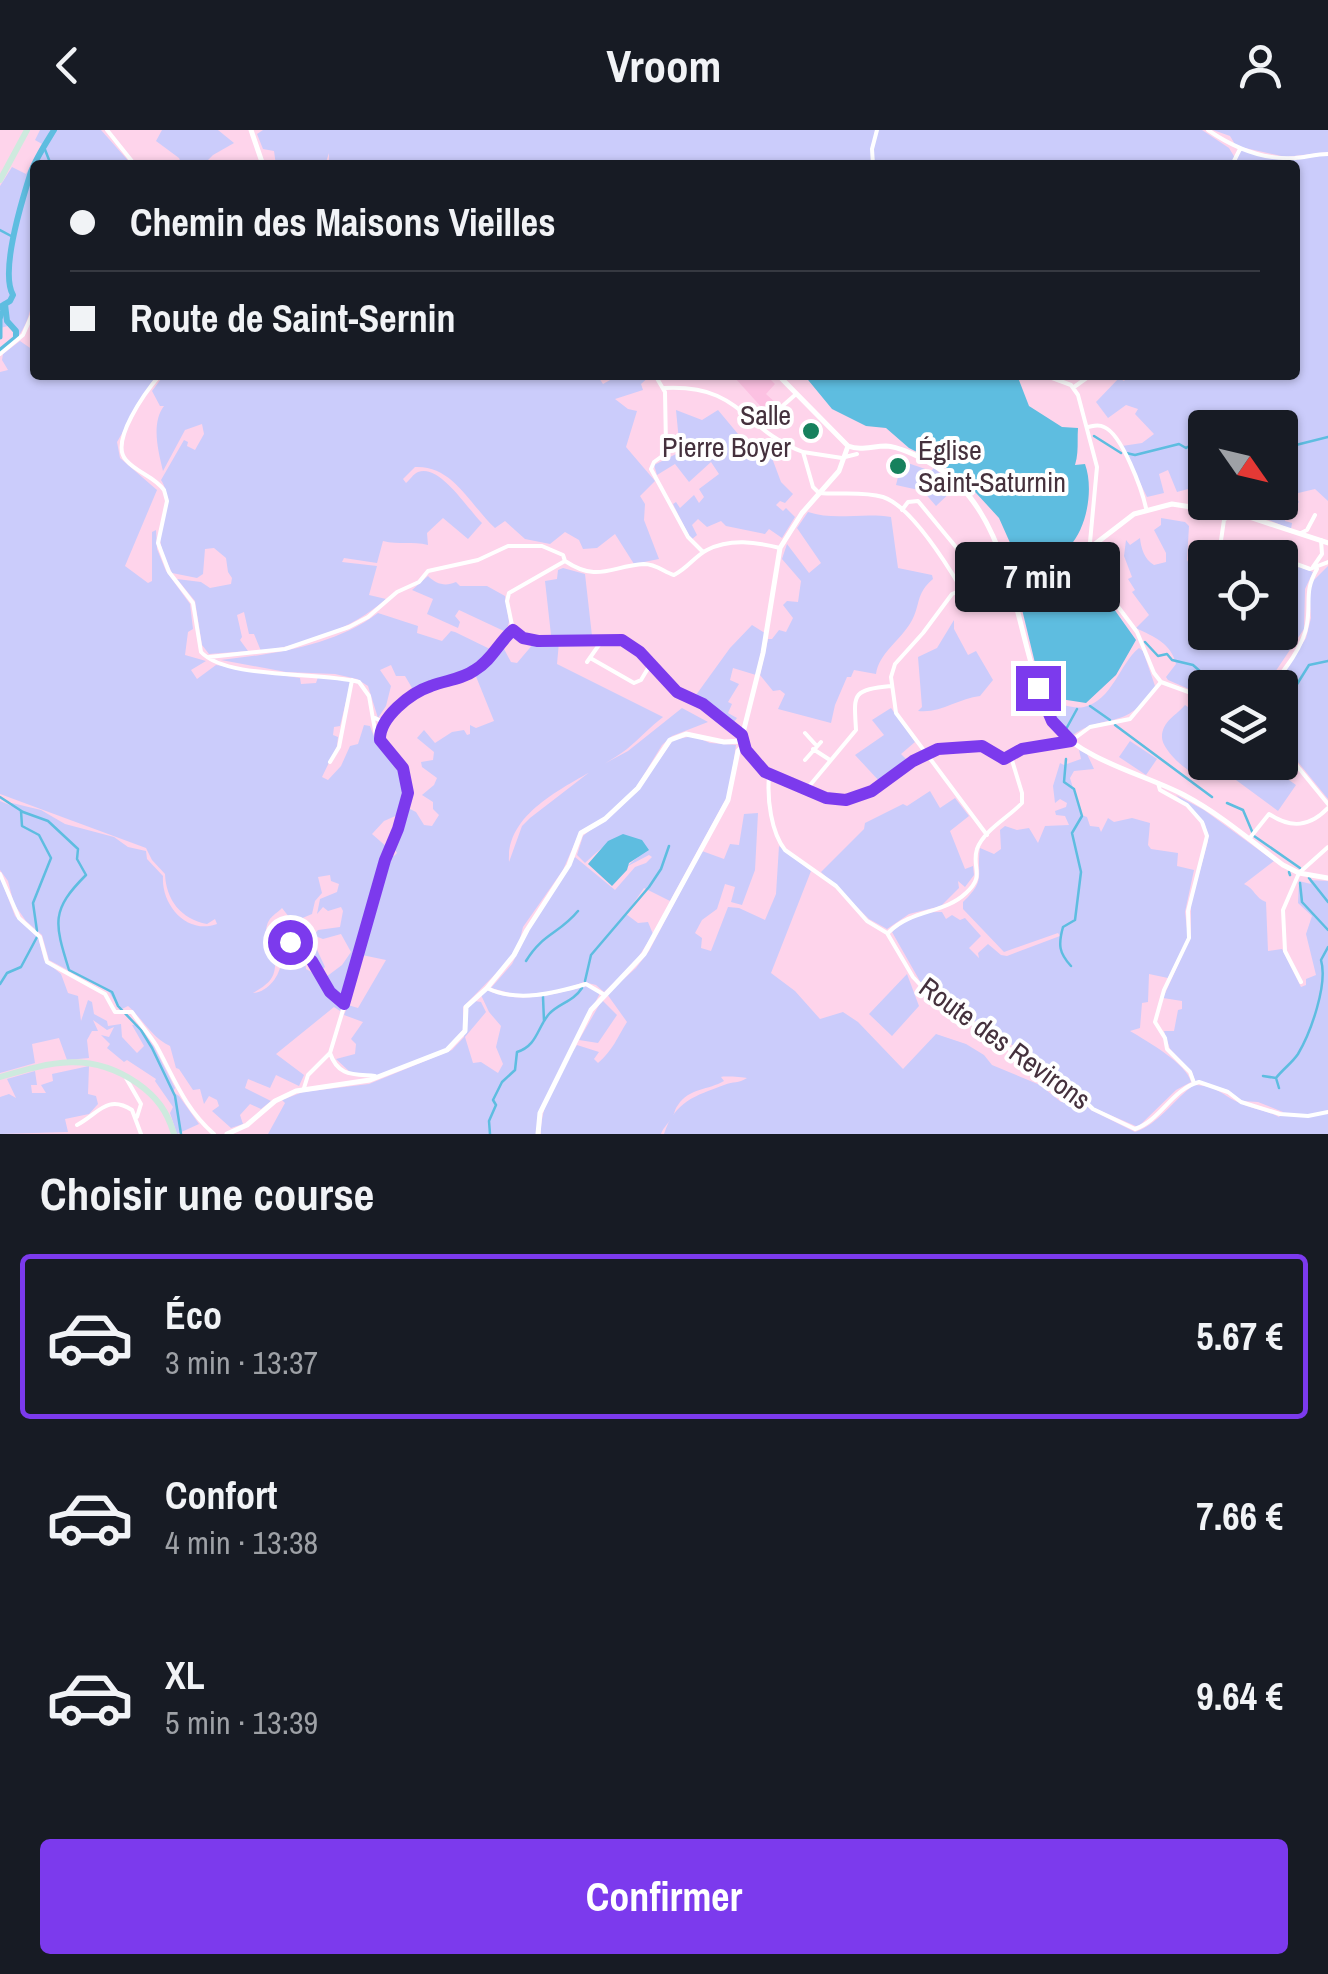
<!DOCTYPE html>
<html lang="fr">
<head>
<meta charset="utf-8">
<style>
	:root { --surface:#171b24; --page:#20242c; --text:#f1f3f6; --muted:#9ea1a6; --line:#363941; --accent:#7c3aed }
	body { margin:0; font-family:"Archivo Narrow",sans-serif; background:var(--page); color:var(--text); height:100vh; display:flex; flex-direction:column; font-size:38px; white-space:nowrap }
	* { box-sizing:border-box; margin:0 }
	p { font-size:32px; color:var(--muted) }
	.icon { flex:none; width:55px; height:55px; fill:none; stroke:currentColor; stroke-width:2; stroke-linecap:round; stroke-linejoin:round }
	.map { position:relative; height:1004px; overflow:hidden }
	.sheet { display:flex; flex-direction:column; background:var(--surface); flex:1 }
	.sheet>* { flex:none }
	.hud { position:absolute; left:30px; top:30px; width:1270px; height:220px; border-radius:10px; box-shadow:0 2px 8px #0004; display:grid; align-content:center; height:220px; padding:0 40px; background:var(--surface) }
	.needle { width:65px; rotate:124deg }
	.fabs { position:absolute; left:1188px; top:280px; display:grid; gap:20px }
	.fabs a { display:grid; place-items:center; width:110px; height:110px; border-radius:10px; background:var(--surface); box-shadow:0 2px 8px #0004; font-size:50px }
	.end { position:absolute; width:45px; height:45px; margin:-22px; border:12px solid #7c3aed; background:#fff; box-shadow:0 0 0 5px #fff }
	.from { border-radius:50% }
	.bubble { position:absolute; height:70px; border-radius:10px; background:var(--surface); box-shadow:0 2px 8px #0004; font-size:32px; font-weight:700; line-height:70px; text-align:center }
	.hud b { display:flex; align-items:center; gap:35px; height:95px; font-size:38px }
	.hud b+b { border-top:2px solid var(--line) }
	.hud i { width:25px; height:25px; background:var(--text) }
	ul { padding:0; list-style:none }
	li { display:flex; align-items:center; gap:30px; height:165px; margin:0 20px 15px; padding:0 20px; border:5px solid transparent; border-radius:10px }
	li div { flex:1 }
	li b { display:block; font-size:38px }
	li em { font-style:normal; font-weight:700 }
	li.current { border-color:var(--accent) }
	li>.icon { width:90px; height:90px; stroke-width:1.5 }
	h2 { padding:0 40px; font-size:45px; line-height:120px }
	.primary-button { display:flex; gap:20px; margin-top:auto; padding:20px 40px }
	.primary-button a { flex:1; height:115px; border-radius:10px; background:var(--accent); color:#fff; font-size:40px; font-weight:700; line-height:115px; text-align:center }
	header { display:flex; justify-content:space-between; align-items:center; height:130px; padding:0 40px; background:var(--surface); font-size:45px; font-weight:700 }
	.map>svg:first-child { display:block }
	.built { fill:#fcc1e2 }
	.green { fill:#cbccfb }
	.water { fill:#5ebde0 }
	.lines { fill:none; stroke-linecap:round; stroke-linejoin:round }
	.stream { stroke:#5ebde0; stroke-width:2.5 }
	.canal { stroke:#5ebde0; stroke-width:5 }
	.river { stroke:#5ebde0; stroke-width:6 }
	.minor { stroke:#fff; stroke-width:4 }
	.tertiary { stroke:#fff; stroke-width:5 }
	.secondary { stroke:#ceeade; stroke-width:6 }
	.route { stroke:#7c3aed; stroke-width:12 }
	.poi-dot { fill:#16815d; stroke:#fff; stroke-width:4 }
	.labels { text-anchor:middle; stroke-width:8; stroke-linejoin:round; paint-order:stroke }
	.poi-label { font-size:28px; fill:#45313d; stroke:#fff; text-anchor:end }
	.street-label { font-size:28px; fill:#45313d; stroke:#fff }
</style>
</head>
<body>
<header><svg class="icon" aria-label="back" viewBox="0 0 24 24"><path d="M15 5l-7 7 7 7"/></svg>Vroom<svg class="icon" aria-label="person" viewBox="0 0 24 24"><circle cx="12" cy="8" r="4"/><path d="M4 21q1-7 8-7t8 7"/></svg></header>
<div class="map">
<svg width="1328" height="1004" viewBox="0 0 1328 1004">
	<rect width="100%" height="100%" fill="#fed4eb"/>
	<path class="built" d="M739,245H766L775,254L766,264L778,275L770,282L765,281L735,248Z"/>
	<path class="green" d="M40,0H101L132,35H35C35,79 46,180 15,210V201L8,196L0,198V56L12,37L26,44L42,14L35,10Z
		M162,0H218L234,13L213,25L203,35H182L179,28L156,11Z
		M263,0H875L871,35H329V23L325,35H276L274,21L263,19L257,4Z
		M878,0H1202L1229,18L1235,28L1230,35H874V17Z
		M1213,0H1328V22L1286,27L1236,16L1230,6Z
		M1241,20L1285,30L1328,25V371L1315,359L1294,364L1299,372L1293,379L1286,378L1285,391L1292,393L1291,399L1244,380H1232L1231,373L1280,372V298H1205V354L1201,353L1202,348L1190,349L1188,359L1177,362L1168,340L1159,344L1164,363L1147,367L1122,316L1142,313L1154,304L1135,284L1138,279L1126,275L1108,288L1096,272L1119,248L1124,251L1129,245H1295V35H1234Z
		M20,211L33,220L35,217V245H156L117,312L120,328L157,360L125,436L148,453L152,451V402L156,400L157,419L166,441L190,474L193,499L188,502L185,525L206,531L191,540L197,549L216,535L300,548L301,554L316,553L318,547L351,551L340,596L334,597L333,605L338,607L337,616L322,647L328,650L341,636L350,616L358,614L364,595L370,596C383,637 414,627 400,684L384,691L372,704L388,718L344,868L337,865L326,847L342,835L351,822L341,804L323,809L315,806L313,811L325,837L322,840L301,820L318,800L340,797L343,781L341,777L328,781L323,777L317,784L320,769L337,762L339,754L331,751L330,745L318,747L322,763L315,771L312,784L293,792L282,778C274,786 267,787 266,802L278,813C272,840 282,847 253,863C268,862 280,846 281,832L297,835L299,826L305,830L306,839C324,848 325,864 342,876L340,881L334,877L276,924L304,945L299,956L276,945L270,958L248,949L245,958L271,971L261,979L250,974L240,985L243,994L231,998L212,981L219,976L217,970L209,966L204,974L200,959L193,960L179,939L176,938L170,916C151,907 143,889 128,876L120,880L109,862L49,830L42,805L26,791L14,774L8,751L0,740V671L12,676V673L41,680L65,694L114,707L128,717L146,721L147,729L163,746C161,775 187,805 217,794L215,789L207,794C181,789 166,770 165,744L152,730L146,718L0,664V242L8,240L2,230L3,224Z
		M164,245H597L603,254L619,245H651L641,254L643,260L615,269L628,279L637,281L626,317L655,351L640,366L645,374L644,390L659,429L634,434L615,404L597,418L583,419L579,410L565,402L550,414L525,409L505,391L495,398C470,375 453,335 415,337L403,349L406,353C410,350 413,344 418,342C440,333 469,381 482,393L468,409L443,388L427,403L428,415C412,411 399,415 383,411L377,433L344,428L342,432L377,436L369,465L386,469C352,499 305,515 261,521L254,504H249L244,482L237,485L242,507L240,510L248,521L209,524L202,515L195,471L177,449L201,452L210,458L231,454L232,448L228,442L226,428L214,418L205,419L203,444L197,448L172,443C167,432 159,417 160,404C161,382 174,371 161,350L184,310L188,312L187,316L195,320L204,304L202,294L185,300L163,341C158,321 151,293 164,276H160L152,261Z
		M676,280L702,290L718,280L748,316L752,313L769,320L781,352L793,364L785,373L780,371L776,375L783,381L786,378L795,387L782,408L769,399L765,404L726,396L721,391L707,397L698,389L692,395L697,405L691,410L673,374L676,372L680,378L694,365L699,373L704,367L699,359L719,344L711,332L689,352L675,334L657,345L654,335L680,322Z
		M902,331L931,341L934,338L956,357L936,376L923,361L896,355Z
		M808,382C835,391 863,382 891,387L898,438L932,445L933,449C915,464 921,475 911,492C900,511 879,523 876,544L854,540L851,547H847L835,575L831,593L778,579L785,564L780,560L773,561L760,545L768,509H772L779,500L786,502L793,488L783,475L787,471L798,472L801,451L782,429L787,414L809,443L821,433L797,398Z
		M1161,388L1185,392L1189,396L1187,430L1193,441L1205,442V502H1280V448L1287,449L1299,437L1313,442L1305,459L1304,499L1265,557L1205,558V566L1168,550L1166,547L1176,534C1171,513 1154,507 1136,498L1149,485L1132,462L1135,460L1128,449L1132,447L1124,426L1126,410L1130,415L1140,408C1141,418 1144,429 1154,435L1166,432V423L1154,400L1161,395Z
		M1328,436V669L1280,610V558H1274L1306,508L1311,488L1309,455Z
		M563,438L585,444L592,506L551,505L545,451L557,449L558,440Z
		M428,446C436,454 445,457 456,452L460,456H487L505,466L509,492L506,502L459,480L455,486L460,492L458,498L427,484L433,469L412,460Z
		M378,483L418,496L417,503L442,511L451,501L455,502L494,521C471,545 443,547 415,563L405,546H396L391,535L380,540L391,556L386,576L378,588L368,556L357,549L335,544L286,542L221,530C274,524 334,516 378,483Z
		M954,490V499L968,525L976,521L993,550L980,566C959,568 940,584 918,581L922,577L918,527L937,518Z
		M752,495L765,503L756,545L733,538L730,550L739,554L728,572L732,574L728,583L737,588L734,592L727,590L696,565L730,518Z
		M559,512L557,534L663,587C650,597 639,609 627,619C588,649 505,674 509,732L522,696L530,688L591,641L628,621L682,578L708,592L672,606L662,615L637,656L604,688L580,701L563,740L523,797L519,813L508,831L463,877V900L447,919L380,946L351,943L336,929L355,924L356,914L351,909L363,892L344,885L348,875L358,878L386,830L362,825L380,769L388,724L394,726L397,723L393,717L408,678L416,682L424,695L432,696L439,685L433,679V672L422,665L434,655L437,648L422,637L421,632L433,630L434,622L417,608L424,600L435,613L452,602L464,600L467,605L470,604V595L476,598L494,591L475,544L503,517L511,532L517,533L534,513Z
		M1139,518L1143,521L1155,556C1126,603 1106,581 1072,606L1058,595L1044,571C1056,571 1072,580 1084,577C1112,571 1120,533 1139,518Z
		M1185,575L1205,589V632L1239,633C1217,677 1161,623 1162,607C1162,591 1177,585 1185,575Z
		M891,578L915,612L901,624L908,631L881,653L855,625L884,605L872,590Z
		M693,606L710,613L736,615L729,663L670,771L644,758L626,784L638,793L648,792L653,804L634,834L604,862L596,855L584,852L559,861L518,865L491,858L512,834L533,792L575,727L615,760L635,737L646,733L652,727L649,725L626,737L638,727L619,706C606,713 596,723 585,733L577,725L583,706L637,662L673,610Z
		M1130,611L1157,629L1146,645L1119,627Z
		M1079,620L1087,624L1094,639L1074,641L1070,648L1081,685L1087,687L1090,696L1099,697L1101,702L1108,688L1114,692L1132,688L1150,693L1148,715L1151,719L1178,723L1177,736L1194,740L1185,782L1188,807L1168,848L1149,844L1148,872L1142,873L1140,898L1130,901C1147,911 1187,934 1191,952L1176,960L1138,997L1094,978L1064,948L946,873L921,853L892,802C904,789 924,781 942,782L946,789L952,785L960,790L965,788L981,806L969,818L979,828L978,823L988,814L1001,825L1007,826L1060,806L1058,803L1004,822L963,779V772C987,749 976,746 980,718L994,724L1001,719L1000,700L1005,696L1017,700L1029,698L1038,713L1045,696L1069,695L1065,686L1056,685L1055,681L1066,677L1067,673L1060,669L1055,673L1053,656L1060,633L1064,635L1081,629Z
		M1249,632L1265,633L1296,655L1278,681L1236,650Z
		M930,661L940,678L955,668L969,686L950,701L965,739L973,736L974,745L965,757L958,751L959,758L941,776L909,784L887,799L869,789L821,742L864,699L865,693L903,674L907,676Z
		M1176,665L1204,680L1274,731L1244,754C1255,759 1255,768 1266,772L1268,821L1282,819L1301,857L1306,855V849L1316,845L1306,804L1312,786L1298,773L1299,751L1311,754L1309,750L1328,751V1004H664C675,971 695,966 724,955C734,951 738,954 747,948C743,947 724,946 721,947L724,951C709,960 689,958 678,975C673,982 676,983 670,990C667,995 663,998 661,1004H541C540,974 561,940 577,915L599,922L594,929L598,933C613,920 617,908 627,892L607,864L636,838L649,821L702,721L724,729L730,714L739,715L744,684L758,683L755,740L742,775L731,772L735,757L725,754L717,779L702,790L695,803L702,808L701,818L711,821L728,777L739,778L765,790L776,764L779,716L811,741L771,843L795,861L820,889L843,882L858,892L903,939L936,904L966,914L984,925L992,935L1040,955L1061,972L1068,971L1069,960L1091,980L1135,1002C1158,995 1174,969 1194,955C1219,956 1221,965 1240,973C1252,979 1266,980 1279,987L1283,982L1258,972L1242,971L1228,960L1195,951L1192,942L1170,919L1164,901H1174L1178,880L1182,879V871L1163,868L1191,806V773L1208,711L1205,694Z
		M0,747L15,786L38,807L44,830L61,844L68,863L78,866L81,891L88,870L92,872L94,884L107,891L108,896L121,894L122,907L137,923L144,916L132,895L137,894L154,917L175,958L173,962L179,966L199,994L177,1004L170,983L173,977L155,951L156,949L127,930L124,932L107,918L110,914L101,905L109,907L114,897L107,900L93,890L98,901H92L87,910L89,928L67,930L59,908L32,914L35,933L0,943Z
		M907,844L919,876L892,906L869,884Z
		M587,856L599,862V865L539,982L536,1004H268L285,973L282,970L303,962L369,954L452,920L464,907L467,879L475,871L481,872L486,882L465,907L473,933L481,932L498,943L503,934L496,917L501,896L489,882L481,865L487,860C518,875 555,864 587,856Z
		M602,870L617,885L598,913L579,910Z
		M89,936L88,964L96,966L98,974L89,984L65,989L68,1002L0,1004V967L9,964L16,968L7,949L35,941L37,955H31L32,963H46L41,955L53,951L52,944Z"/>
	<path class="water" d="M804,245H1017L1029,276L1062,297L1078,298C1077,311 1079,322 1075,335L1085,334C1094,359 1087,398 1069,417C1062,423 1047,424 1038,425C1028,427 1024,428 1016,422L1011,429V415L999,388L966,352L939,333L909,318L886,298L866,296L832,279Z
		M1081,427L1093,437L1104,465L1136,510L1116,545L1086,573L1054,568L1042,562L1012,438Z
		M623,704L642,710L649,720L629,733L627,740L612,756L588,734L608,711Z"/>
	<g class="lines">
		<path class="stream" d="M44,17L51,35
			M0,100L13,107
			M1094,306L1121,323
			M1280,319L1328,307
			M1126,323L1135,325L1179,314L1186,318L1196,312H1205
			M1145,512L1158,526L1167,524L1172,530L1193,535L1202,543L1221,547L1236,558
			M1280,564L1286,559H1294L1309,535L1328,531
			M1090,576L1110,590
			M1115,595L1212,667
			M1065,601L1077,579
			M1066,629L1064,652L1074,659L1082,686L1072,703L1081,742L1075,790L1063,797C1058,815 1059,823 1071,836
			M0,667L23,682L48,691L78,719L77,729L86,745C51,780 54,792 69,840L112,862L118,876L141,900L152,918L175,966L181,1004
			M1227,673L1243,680L1254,706L1300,738
			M21,681L22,696L39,705L51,728L33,773L37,801
			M1289,742L1290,745
			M1309,748L1328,772
			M1300,753L1302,772L1328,800
			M526,831C543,803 559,804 578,781
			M585,851L591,825L649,757L661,739L669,716
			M0,854L7,843L21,837L37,807
			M543,867L544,891
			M1263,946L1276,948
			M1279,958L1276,948C1283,939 1292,933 1298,924C1311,902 1328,854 1321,830L1328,817
			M490,1004L489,991L496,975L493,970L502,952L515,940L517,922C537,916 537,898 549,884C559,873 573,872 582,858"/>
		<path class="canal" d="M0,189L5,174
			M0,190V207"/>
		<path class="river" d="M0,177L10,171L13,165C0,142 22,70 31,42C36,28 46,13 54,0
			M0,221L16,208V201L7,191L5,174"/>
		<path class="minor" d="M107,0L135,35
			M1208,0C1234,18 1262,30 1295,28C1306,27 1317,24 1328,24
			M873,35L872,19L877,0
			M1232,35L1240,19
			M0,224L23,205L35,178
			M160,245C146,261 109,312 126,330C137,343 154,346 164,360L167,371L158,413L169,442L193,473L201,522C227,550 320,541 359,552L369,566L376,606L407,646L406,678L387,722L378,764L330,923L308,945L304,958
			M655,245L665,262L666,317L665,324L654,332L651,339L688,407L703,422
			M1074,257L1091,245
			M664,258C742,254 740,298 803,322L813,357L819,363C840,365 862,361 883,367C911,376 946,433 961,458
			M752,291L779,279L795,265
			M1088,297C1094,296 1098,294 1104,297C1122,304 1142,360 1146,378
			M803,322L842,328
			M845,327L857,324
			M902,380L908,372L918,371L960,422L979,454
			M1301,403L1307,400L1315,385
			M1207,428L1219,424L1224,390L1230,385
			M1280,428L1310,439L1328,432
			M1313,437L1322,424L1321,410
			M513,500L507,471L509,463L565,431C598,453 611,436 644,434C656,434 664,442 674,445C688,438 695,426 707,420C730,408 756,412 780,418
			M513,500L532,510H622L640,522L677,562L703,574L742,605
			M209,527L285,519L349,497L368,487L397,462L419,452L428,441L478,430L508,416H542L563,425L565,431
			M592,529L634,553L641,550L650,535
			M587,532L601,512
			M1161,552L1205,568
			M1269,558C1284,542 1304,515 1307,494C1311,470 1304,462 1317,439
			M373,587L383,592L424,559L475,541L492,526L513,500
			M805,603L815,614
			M380,610L383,592
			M1280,615L1328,674
			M743,616L769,645L842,671L877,658L913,631L938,619L982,616L1004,629L1025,618L1071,611L1090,597L1130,589L1161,552L1154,543L1137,502L1110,466L1089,423L1097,337L1078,265L1071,255L1044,245
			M813,619L830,630
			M805,630L821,612
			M330,632L339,617L352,550
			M769,646C767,669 771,702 785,720L836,756L867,791L887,803L913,847L927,862L1012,921L1064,951L1093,979L1135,999C1161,990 1172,959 1199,952L1228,962L1241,972L1280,984L1308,986L1328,982
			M1158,653L1160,660L1187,675L1202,692L1207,706L1188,781L1189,808L1164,860L1155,892L1165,908L1167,919L1190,942L1194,953
			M806,660L856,600C854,564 851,560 891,556
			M987,705L896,583L891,547L895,534L923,503L952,464L1008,441
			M1249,709L1269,684C1291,699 1310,697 1328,678
			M0,744L19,788L40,807L47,832L105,864L115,882H132C139,893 149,904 156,915C174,948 185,979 214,1004
			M889,802C912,779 944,784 966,763C986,745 971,738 977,719C984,700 1009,687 1022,673V663L1011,627
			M283,809C312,822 320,854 343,873
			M1301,852L1285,821L1283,780L1299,743L1328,717
			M487,858C517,873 555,863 586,854L603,864
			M330,923C338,947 354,944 375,946
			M126,948L141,974L137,987
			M77,995C98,984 107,964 132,980L141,1004"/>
		<path class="tertiary" d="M251,0L263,35
			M778,245L848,316C861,321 872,316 886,316C902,317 920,327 935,336C1003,376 1013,475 1034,543C1039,562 1044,582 1057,598C1085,631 1146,645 1184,665C1220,684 1251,711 1283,735L1299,743L1328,748
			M1007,436L1082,424L1134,384L1172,374L1243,385L1328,413
			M227,1004L247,995L275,971L296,961L370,950L447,920L465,901L466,877L487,858L514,825L527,800L569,735L581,703L605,689L638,658L670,610L686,604L724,612L741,611L763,523L780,418L802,383L839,341L848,316
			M538,1004L540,983L591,880L644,824L728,670L738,621L743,616"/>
		<path class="secondary" d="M0,50L27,0
			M0,947C52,932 90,921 137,953C157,967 167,981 174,1004"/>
	</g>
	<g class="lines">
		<path class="route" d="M290,812L312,831L330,862L344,874L385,730L398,699L408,663L403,638L380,610C379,588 410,563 431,556C446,550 461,550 475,540C492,530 499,512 513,500L523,508L538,511L622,510L640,522L677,562L703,574L742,605L746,620L765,642L826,668L846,670L872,661L913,631L938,619L982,616L1004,629L1022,619L1071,611L1052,591L1038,558"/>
	</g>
	<g class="poi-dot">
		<circle cx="811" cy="301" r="10"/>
		<circle cx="898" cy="336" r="10"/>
	</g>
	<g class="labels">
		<g class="poi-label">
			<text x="791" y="295">Salle<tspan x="791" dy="32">Pierre Boyer</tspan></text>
			<text x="918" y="330" text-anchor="start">Église<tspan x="918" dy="32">Saint-Saturnin</tspan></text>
		</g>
		<g class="street-label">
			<text transform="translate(1005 913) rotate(36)" y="10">Route des Revirons</text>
		</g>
	</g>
</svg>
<div class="fabs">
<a><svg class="needle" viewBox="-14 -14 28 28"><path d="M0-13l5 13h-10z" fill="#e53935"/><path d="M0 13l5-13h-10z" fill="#9ea1a6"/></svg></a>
<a><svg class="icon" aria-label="locate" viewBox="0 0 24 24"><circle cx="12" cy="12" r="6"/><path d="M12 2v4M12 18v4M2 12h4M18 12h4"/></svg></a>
<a><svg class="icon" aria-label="layers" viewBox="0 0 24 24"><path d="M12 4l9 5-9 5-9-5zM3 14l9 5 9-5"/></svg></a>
</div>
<i class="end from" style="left:290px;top:812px"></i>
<i class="end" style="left:1038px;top:558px"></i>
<div class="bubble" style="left:955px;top:412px;width:165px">7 min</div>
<div class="hud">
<b><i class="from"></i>Chemin des Maisons Vieilles</b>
<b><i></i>Route de Saint-Sernin</b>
</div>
</div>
<section class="sheet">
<h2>Choisir une course</h2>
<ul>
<li class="current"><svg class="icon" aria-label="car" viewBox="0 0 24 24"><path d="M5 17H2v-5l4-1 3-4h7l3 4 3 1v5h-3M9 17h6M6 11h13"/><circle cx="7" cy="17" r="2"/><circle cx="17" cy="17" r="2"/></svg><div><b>Éco</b><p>3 min · 13:37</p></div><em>5.67 €</em></li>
<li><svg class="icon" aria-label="car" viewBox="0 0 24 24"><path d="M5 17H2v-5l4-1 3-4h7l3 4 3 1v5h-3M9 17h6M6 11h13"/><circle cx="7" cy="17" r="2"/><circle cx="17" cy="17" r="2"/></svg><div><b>Confort</b><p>4 min · 13:38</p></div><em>7.66 €</em></li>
<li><svg class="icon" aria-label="car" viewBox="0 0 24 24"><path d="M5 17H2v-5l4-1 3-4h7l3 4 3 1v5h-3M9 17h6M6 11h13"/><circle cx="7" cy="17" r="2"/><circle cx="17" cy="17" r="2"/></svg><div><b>XL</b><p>5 min · 13:39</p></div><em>9.64 €</em></li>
</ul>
<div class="primary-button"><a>Confirmer</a></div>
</section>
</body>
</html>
